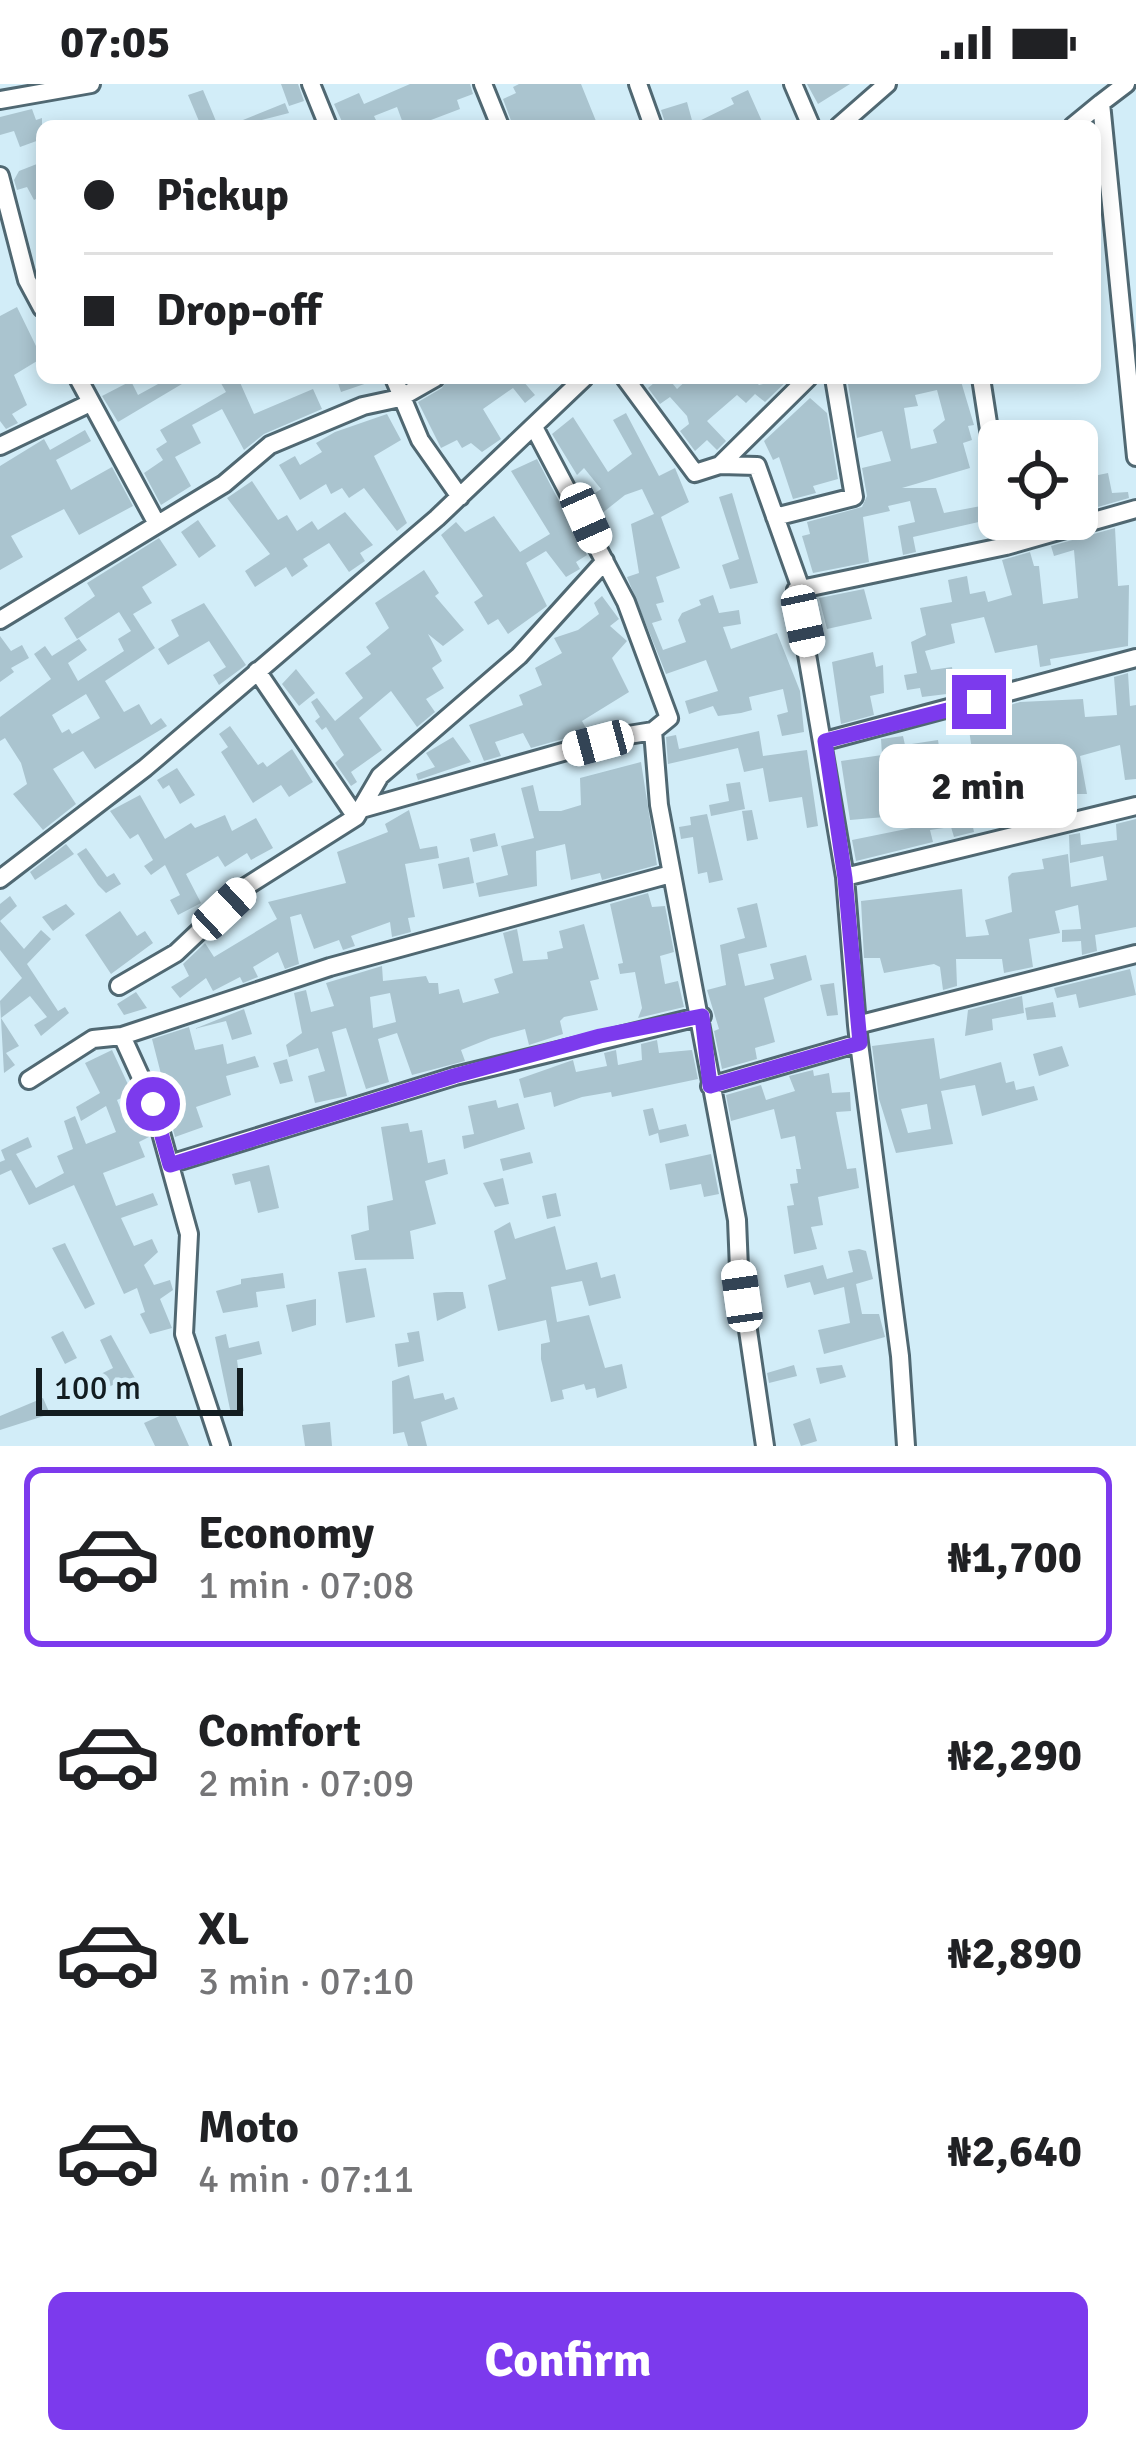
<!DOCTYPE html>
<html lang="en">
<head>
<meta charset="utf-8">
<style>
	:root { --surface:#fff; --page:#f2f2f2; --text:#202124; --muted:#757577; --line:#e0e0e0; --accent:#7c3aed }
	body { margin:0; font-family:Signika,sans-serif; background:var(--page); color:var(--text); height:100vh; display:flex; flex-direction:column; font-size:45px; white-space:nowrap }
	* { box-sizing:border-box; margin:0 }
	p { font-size:39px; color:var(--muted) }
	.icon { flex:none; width:66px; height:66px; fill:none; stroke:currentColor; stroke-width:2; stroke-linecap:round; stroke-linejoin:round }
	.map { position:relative; height:1362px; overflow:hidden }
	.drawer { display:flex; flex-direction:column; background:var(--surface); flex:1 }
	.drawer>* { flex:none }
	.top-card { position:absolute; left:36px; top:36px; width:1065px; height:264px; border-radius:18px; box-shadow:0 6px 18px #0003; display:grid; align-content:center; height:264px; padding:0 48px; background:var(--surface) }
	.fabs { position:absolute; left:978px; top:336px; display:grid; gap:24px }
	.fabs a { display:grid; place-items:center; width:120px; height:120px; border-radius:18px; background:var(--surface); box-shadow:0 6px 18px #0003; font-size:60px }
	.scale { position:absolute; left:36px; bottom:30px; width:207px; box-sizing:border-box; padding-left:12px; border:6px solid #131d21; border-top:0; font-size:33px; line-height:42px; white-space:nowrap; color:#131d21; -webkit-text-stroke:9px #d2edf8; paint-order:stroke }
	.end { position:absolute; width:54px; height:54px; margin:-27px; border:15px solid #7c3aed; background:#fff; box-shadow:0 0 0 6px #fff }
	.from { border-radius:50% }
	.bubble { position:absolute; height:84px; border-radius:18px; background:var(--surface); box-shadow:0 6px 18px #0003; font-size:39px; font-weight:700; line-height:84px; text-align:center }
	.car { position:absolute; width:36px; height:72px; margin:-36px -18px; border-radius:15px; box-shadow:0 0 9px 3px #0007; background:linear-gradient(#fff 24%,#345 0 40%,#fff 0 76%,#345 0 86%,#fff 0) }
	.top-card b { display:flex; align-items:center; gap:42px; height:114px; font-size:45px }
	.top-card b+b { border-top:3px solid var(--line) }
	.top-card i { width:30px; height:30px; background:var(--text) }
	ul { padding:21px 0 0; list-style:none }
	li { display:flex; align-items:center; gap:36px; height:180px; margin:0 24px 18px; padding:0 24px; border:6px solid transparent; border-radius:18px }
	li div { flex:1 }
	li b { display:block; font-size:45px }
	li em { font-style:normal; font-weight:700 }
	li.selected { border-color:var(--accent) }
	li>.icon { width:108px; height:108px; stroke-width:1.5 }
	.cta { display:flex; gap:24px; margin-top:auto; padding:24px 48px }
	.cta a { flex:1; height:138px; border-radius:18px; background:var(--accent); color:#fff; font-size:48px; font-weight:700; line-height:138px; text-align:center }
	.status { display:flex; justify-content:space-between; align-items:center; height:84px; padding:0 60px; background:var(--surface); direction:ltr }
	.status svg { height:33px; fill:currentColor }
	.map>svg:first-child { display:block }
	.building { fill:#aac4cf; fill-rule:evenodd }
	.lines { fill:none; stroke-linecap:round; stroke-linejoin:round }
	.minor-casing { stroke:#506872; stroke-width:22 }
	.minor { stroke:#fff; stroke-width:16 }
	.route { stroke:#7c3aed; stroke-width:15 }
</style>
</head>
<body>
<div class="status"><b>07:05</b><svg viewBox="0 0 49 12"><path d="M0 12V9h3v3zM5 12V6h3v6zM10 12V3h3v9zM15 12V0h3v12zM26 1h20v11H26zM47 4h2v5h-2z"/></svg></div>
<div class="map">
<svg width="1136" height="1362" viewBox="0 0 1136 1362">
	<rect width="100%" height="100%" fill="#d2edf8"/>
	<path class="building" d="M281,0H298L304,17L289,22Z
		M410,0H470L473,10L457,16L460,25L431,36L433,42H404L397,23L374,32L379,42H344L334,20L359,9L364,20Z
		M519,0H581L598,42H513L503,15L516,9L513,3Z
		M807,0H850L818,20Z
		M203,6L211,25L218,42H201L188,11Z
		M748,6L764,42H666L661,26L687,18L693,40L734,20L731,14Z
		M285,19L289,29L239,42L238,38Z
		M32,25L36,36L42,34V55L20,63L14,47L0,51V33Z
		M42,78L37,96L42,112L34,116L27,103L17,106L14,96L19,87Z
		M17,223L36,262L42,258V274L14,291L27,321L12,330L18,339L6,345L0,337V232Z
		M169,294H192L118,338L102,312L131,297L138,311Z
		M218,294H238L254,330L313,305L322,325L264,350L244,366L222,325L192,341L201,359L175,373L191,402L161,421L144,389L163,376L156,365L167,358L160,346L226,308Z
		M344,294H376V296L341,308L337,296Z
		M448,294H527L523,297L535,311L525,319L513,304L483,325L501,355L482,368L471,359L462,364L457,356L441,364L418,318L442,304Z
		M660,294H668L677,305L689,294H752L759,301L790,294L765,318L755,310L746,319L737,311L707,337L726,357L717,366L707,356L695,367L680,347L689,340L687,332L670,313L660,320L648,304Z
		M847,294H960L974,341L968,342L972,356L963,359L970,384L902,404H936L944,429L981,422L983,437L913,453L916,468L903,471L898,442L915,438L910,417L888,422L890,427L863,433L869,478L813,489L802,452L810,450L807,438L862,423L867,412L862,384L891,377L882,347L857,354ZM937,306L945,336L933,346L937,359L911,365L904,324L918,322L915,311Z
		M810,314L827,329L838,395L813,402L816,409L793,415L779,373L773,376L764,357Z
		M626,329L659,392L675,384L689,418L661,433L680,484L656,493L664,518L656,520L662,536L652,539L663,566L686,558L678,536L682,529L701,521L699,516L713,511L719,529L739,526L741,540L723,543L731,565L777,549L800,607L804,648L782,652L777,631L788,628L783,605L749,613L752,626L741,629L718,632L713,622L689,630L685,617L718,607L706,576L666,590L627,493L639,489L631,440L654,430L642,405L625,411L596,434L586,415L601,405L584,384L577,391L552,350L573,333L608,388L632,370L613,336Z
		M387,330L401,356L374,372L407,439L397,447L364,404L349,414L342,404L331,410L326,400L300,416L279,381L295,372L300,381L322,368L316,359L335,348Z
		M1057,344L1058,357H1034L1033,346Z
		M85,346L91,357L56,376L71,406L112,383L133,422L79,451L64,425L11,452L23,473L0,486V382L44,355L50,366Z
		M537,375L587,471L576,478L580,485L566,493L546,467L526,479L547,522L508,550L498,535L488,541L474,518L483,512L441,451L456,438L465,448L494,432L520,468L550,450L511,387Z
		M1108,389L1112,409L1128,408L1129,414L1077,429L1079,395Z
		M252,397L278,436L287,431L297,447L312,437L318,446L345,428L373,461L360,469L365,477L349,488L329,459L303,475L308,482L292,493L286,483L255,503L245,487L270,470L227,414Z
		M732,409L758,499L730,505L722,481L739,475L719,413Z
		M198,436L216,462L199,474L181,448Z
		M1115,444L1118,502L1129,501L1128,562L1050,575L1051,581L1040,583L1037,561L995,569L984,533L951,540L955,559L925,567L931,586L952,583L955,609L922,613L920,604L907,606L904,591L917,589L911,558L926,551L920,524L952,518L948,496L967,492L970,510L985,507L988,518L1012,511L1002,476L1030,468L1034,482H1039L1043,520L1078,514L1074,466L1054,472L1051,462Z
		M159,454L177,481L142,503L152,519L133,530L155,564L105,597L124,628L139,620L151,641L161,634L167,642L95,685L83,667L53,685L76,720L43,746L13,710L27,700L21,679L5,654L0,657V633L51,595L34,570L45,562L52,572L79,555L87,566L68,579L78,597L124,567L118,555L131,547L119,528L77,555L64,534L95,512L87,499ZM86,610L100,634L72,650L69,645L62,649L52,631Z
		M424,486L439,509L435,512L464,546L443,562L428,550L442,577L432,584L444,604L426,615L435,628L417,643L391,607L359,634L382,666L351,688L357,698L351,702L335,679L344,671L326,643L322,646L315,637L320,633L311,618L317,614L335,637L363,614L345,589L371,570L366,563L389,544L375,519Z
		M864,505L872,535L827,545L819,514Z
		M602,512L619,535L610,542L627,557L612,574L629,608L582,637L588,648L531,664L523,649L495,658L501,672L484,677L469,641L523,621L519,611L542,601L535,584L562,569L554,554L578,546L599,530L594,519Z
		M204,519L246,581L219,601L213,591L226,583L209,557L168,581L158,565L179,552L171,536Z
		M0,552L11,567L22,561L29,574L11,584L14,588L0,598Z
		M873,568L876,583L883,581L884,609L870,612L874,631L841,640L832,578Z
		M296,585L315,609L299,622L282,600Z
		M1128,589L1130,622L1136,621V695L1125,696L1120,661L1080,672L1087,710H1064L1066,726L1003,740L1000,725H992L990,700L965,706L974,748L954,753L951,743L930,746L933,758L856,777L852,756L921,742L919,730L850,736L841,677L882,671L881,655L903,652L905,661L938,656L941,676L973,673L967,632L982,628L987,639L1009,634L1007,622L1020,618L1083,615L1085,633L1117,631L1114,593ZM913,678L916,699L893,704L890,680Z
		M230,642L258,681L263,678L267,683L292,665L313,698L289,713L281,701L253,719L221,668L228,663L219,650Z
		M759,647L763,672L807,666L818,742L807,744L802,713L769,718L763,684L744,688L738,664L668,680L666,653L676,651L679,665Z
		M453,653L471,678L418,696L416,690L435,683L426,669Z
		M641,678L657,781L602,796L600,789L571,796L565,760L536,767L537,802L479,813L476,799L508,791L501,762L534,754L521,704L533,701L539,727H561L581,721L580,694Z
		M177,684L195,711L180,720L169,701L163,705L157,696Z
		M740,698L745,725L711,732L709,721L729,717L726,700Z
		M140,711L165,755L191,739L195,744L225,731L232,747L256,734L273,764L251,776L247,769L225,783L218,772L186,790L201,819L178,831L170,816L180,811L165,781L151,791L144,782L153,776L138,750L130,755L110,727Z
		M409,726L420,765L437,762L439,774L405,780L415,833L408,834L411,848L392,853L390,838L351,852L355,862L343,866L339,856L314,865L301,830L290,833L299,880L285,885L278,868L253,883L258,893L243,899L240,893L213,907L206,894L180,914L171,903L189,892L183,880L205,859L214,873L277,835L268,818L346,799L337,768L388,748L385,740Z
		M752,726L758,755L747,757L742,727Z
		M707,730L723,796L709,799L707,788L698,790L693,753L681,755L679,743L691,741L690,733Z
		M1136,735V843L1095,851L1097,867L1082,871L1081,857L1062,858V846L1081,845L1078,821L1055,827L1060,849L1029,855L1033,883L1004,889L1002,875H956L957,902L943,906L940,883L934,880L884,889L880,874H864L861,817L962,805L966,853L989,851L985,836L1012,828L1008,793L1012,789L1044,785L1042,775L1068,770L1071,803L1107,796L1103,772L1070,779L1069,751L1080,749L1081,761L1117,756L1116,740Z
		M495,749L498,762L473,768L470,755Z
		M66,760L74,770L35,796L30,788Z
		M86,764L107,793L114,789L121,800L106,809L98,801L77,770Z
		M469,773L474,799L443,805L438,780Z
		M648,809L652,823L665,822L674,868L660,872L665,900L678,897L684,923L638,934L642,924L635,888L620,890L618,880L623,879L610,820Z
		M10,812L17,822L0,837L24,865L41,846L51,855L27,880L58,927L65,923L69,929L41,952L34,941L47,933L30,912L1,934L19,962L6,969L15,981L4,989L0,917L22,894L0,866V820Z
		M757,819L767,863L738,870L745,902L774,895L770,880L806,871L812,896L764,914L775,958L755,964L757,975L722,985L714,947L719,945L707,906L726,901L720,861L745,854L737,824Z
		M66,820L75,830L53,847L42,833Z
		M120,827L137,852L145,847L153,859L111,890L85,851Z
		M584,840L599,895L590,897L598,926L564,933L560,937L563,950L529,961L525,945L491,954L461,966L465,977L412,991L397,949L378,955L389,998L366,1005L346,944L332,948L347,1012L315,1019L308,992L325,987L318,964L289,973L286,961L302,949L294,909L306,906L311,928L334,922L326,899L382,882L383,897L426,892L429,899H438L439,910L459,905L463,919L499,909L494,895L513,889L503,849L517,845L523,877L548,875L547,868L563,864L559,847ZM390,909L396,938L373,944L370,913Z
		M1130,885L1136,911L1079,924L1076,910L1057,914L1054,904Z
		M834,899L838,931L827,932L820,901Z
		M136,908L147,924L124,931L117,920Z
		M1022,912L1024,929L992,935L993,946L965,952L968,926Z
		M1053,918L1056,933L1027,936L1025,924Z
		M244,925L252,950L232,956L226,937L194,945Z
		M189,943L195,966L223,960L227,980L255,972L259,983L226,992L231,1011L196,1023L203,1043L175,1053L171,1038L182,1034L174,1004L165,989L161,990L152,955Z
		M934,954L940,995L1001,978L1006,999L1014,997L1016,1006L1034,1002L1038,1016L982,1032L975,1001L941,1007L953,1060L896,1069L879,1015L872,962ZM927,1020L931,1045L908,1049L901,1025Z
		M657,956L659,969L692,966L698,995L612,1013L611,1008L582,1013L554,1023L551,1008L524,1014L519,995L573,976L576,988L607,982L604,969L616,966L618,981L642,976L641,960Z
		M1062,962L1069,982L1039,992L1033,970Z
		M112,966L132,1009L117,1016L126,1039L141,1034L149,1053L139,1058L145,1073L103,1089L116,1122L153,1109L158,1121L121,1134L134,1162L152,1155L158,1168L144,1181L154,1201L170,1196L173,1206L160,1215L172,1244L150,1250L140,1230L145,1228L137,1204L124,1210L74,1101L29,1121L11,1086L0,1091V1078L5,1076L1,1066L28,1053L32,1063L16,1070L36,1104L64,1089L57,1072L73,1065L64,1037L75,1032L86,1060L116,1048L106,1022L81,1037L76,1023L100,1009L85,979Z
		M287,975L293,997L280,1000L273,979Z
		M813,986L814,992L829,989L832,1009L850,1008L851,1027L836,1028L847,1085L856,1084L859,1104L818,1113L823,1141L811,1143L817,1165L794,1170L787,1122L794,1121L790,1100L798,1099L796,1085H801L795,1052L781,1055L774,1025L731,1037L726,1011L761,1001L766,1016L795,1007L789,992Z
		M496,1016L498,1024L518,1019L525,1045L464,1065L462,1052L474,1050L468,1022Z
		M653,1024L659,1046L686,1040L689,1052L660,1059L658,1049L649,1052L643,1026Z
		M408,1039L410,1048L422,1046L428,1079L445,1075L448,1090L425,1097L436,1140L410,1147L414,1175L355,1176L351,1151L369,1146L367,1122L393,1116L381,1043Z
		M530,1068L533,1079L503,1087L500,1075Z
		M711,1070L719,1110L704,1113L701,1100L670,1106L665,1080Z
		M269,1081L279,1124L258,1129L250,1097L235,1101L232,1090Z
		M503,1094L509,1120L495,1123L483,1099Z
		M556,1109L561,1132L547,1135L542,1112Z
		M510,1138L515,1155L555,1142L566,1186L597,1178L601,1194L615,1190L621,1214L589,1222L582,1197L551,1203L557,1238L589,1231L605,1284L622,1280L627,1304L597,1314L595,1304L586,1306L584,1300L562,1306L564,1315L551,1318L541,1275V1260L550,1258L546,1236L498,1247L488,1201L506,1195L494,1147Z
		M65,1159L95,1220L85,1225L52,1164Z
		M859,1165L866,1167L873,1195L856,1200L862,1230H879L885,1253L824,1270L818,1246L850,1239L844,1203L814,1211L810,1198L787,1204L784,1191L823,1181L827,1195L853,1188L848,1167Z
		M366,1184L375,1233L346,1239L338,1188Z
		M283,1189L285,1204L256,1208L258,1223L223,1229L216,1207L241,1200V1195Z
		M446,1208H463L466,1224L437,1237L433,1209Z
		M316,1215V1241L292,1248L286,1221Z
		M63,1247L77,1274L65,1280L51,1253Z
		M419,1247L424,1277L398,1283L395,1260L409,1258L407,1249Z
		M226,1250L229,1264L259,1257L262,1270L237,1276L244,1327L231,1330L215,1253Z
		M111,1251L141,1305L130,1310L123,1296L82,1316L76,1302L113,1284L100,1256Z
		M794,1281L797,1292L769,1299L767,1289Z
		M842,1281L846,1293L820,1300L816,1284Z
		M409,1291L414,1315L443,1309L445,1316L454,1313L458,1325L421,1338L427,1362H408L404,1348L393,1350L392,1297Z
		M43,1314L50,1330L0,1346V1332Z
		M173,1326L189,1362H155L144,1339Z
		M810,1334L817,1357L801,1362L793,1340Z
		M330,1338L332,1362H305L302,1341Z"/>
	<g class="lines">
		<defs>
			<path id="minor" d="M311,0L328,42
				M483,0L500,42
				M638,0L653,42
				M793,0L811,42
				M1126,0L1101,19L1136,373
				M0,16L91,0
				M839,42L887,0
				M1073,42L1101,19
				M0,92L27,196L42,224
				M78,294L157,440
				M394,294L420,356L460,413
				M625,294L695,389L720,381L757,382L801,505L796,506L845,793L857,941
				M981,294L999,410
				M535,345L626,518L669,634L653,647L659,721L737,1136L739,1185L765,1362
				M0,362L90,319
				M720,381L808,294
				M775,433L854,413L834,294
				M1003,435L1006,462
				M801,505L1006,462L1136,425
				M0,536L224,400L270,361L363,322L400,314L435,294
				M257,587L356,733
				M825,657L1136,574
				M365,724L616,653L653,647
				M845,793L1136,722
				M0,795L145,684L437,434L584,294
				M119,902L176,869L247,802L356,733L380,692L519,572L605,477
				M122,952L330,883L671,790
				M859,959L900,1272L906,1362
				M29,996L93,955L122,952L153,1020L189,1150L184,1250L221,1362
				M710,1002L859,959L857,941L1136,870
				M170,1080L455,992L702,932"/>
		</defs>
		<use href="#minor" class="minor-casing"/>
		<use href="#minor" class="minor"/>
	</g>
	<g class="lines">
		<path class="route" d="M153,1020L170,1081L454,992L600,952L702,932L710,1002L860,959L845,794L825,657L979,618"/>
	</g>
</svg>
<div class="fabs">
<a><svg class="icon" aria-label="locate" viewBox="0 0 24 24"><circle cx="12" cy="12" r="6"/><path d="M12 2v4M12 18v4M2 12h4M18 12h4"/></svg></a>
</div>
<div class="scale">100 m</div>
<i class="end from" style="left:153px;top:1020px"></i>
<i class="end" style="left:979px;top:618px"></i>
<div class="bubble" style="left:879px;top:660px;width:198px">2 min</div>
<i class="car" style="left:586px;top:434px;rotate:156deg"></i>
<i class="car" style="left:803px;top:537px;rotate:168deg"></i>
<i class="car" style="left:598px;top:659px;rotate:255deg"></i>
<i class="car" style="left:224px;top:825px;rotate:47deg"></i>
<i class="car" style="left:742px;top:1212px;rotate:352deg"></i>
<div class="top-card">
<b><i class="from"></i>Pickup</b>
<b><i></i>Drop-off</b>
</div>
</div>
<section class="drawer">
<ul>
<li class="selected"><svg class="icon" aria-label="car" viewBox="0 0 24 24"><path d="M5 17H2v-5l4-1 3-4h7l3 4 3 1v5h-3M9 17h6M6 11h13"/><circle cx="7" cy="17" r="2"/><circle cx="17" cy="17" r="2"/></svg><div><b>Economy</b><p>1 min · 07:08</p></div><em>₦1,700</em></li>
<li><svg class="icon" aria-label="car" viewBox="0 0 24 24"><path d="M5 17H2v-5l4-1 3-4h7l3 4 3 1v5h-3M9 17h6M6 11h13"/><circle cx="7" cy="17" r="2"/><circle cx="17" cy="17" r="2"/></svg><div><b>Comfort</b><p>2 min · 07:09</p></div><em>₦2,290</em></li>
<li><svg class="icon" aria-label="car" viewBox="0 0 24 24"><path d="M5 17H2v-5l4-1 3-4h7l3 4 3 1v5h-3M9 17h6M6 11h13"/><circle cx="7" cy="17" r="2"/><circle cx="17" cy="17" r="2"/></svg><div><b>XL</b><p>3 min · 07:10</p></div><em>₦2,890</em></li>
<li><svg class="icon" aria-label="car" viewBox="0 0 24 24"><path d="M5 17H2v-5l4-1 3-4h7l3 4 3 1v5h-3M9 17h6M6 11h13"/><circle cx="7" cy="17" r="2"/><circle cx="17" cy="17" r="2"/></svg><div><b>Moto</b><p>4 min · 07:11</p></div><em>₦2,640</em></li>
</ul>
<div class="cta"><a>Confirm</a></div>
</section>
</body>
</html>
